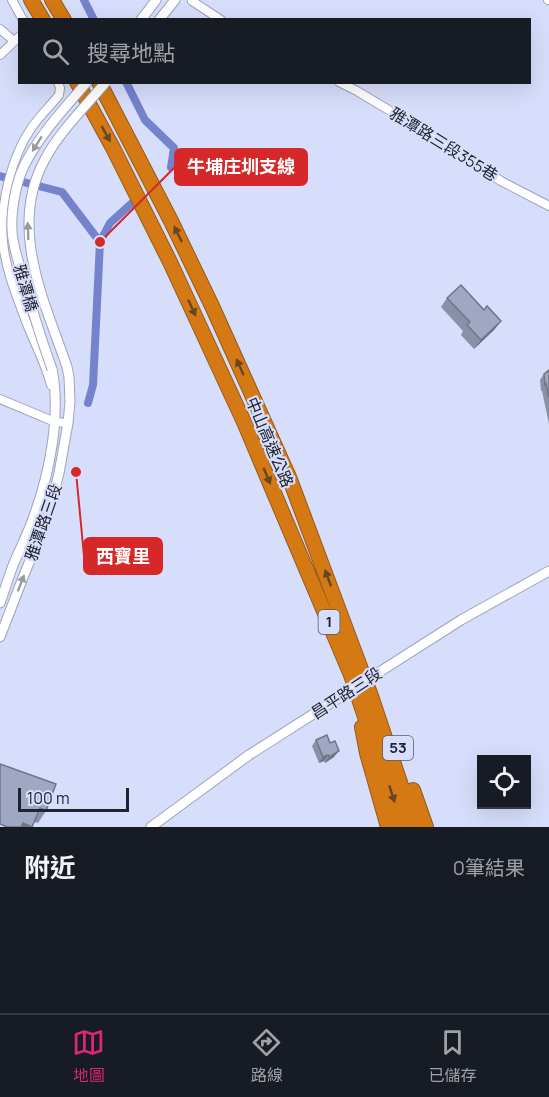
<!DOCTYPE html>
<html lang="zh-TW">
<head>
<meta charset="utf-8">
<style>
	body { margin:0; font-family:Manrope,"Noto Sans TC",sans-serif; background:#242831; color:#f1f3f6 }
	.controls { position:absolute; right:18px; bottom:18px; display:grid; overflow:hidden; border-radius:0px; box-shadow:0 6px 24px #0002 }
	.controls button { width:54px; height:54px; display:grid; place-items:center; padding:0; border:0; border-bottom:2px solid #363941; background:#171b24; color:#f1f3f6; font:30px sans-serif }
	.scale { position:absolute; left:18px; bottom:15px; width:111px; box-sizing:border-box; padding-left:6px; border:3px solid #20232d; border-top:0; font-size:16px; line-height:21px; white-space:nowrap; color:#20232d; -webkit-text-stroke:4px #d7defb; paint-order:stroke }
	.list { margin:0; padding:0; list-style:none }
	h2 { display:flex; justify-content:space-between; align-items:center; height:78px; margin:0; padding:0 24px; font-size:26px }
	h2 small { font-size:20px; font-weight:400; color:#9ea1a6 }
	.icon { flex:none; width:33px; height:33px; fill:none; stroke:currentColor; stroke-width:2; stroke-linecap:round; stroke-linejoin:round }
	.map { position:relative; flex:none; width:549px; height:827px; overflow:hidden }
	.search { position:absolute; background:#171b24; box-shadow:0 6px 24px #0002; left:18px; right:18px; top:18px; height:66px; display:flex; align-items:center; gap:15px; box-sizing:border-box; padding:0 21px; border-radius:0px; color:#9ea1a6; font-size:22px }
	.sheet { height:186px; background:#171b24 }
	nav { display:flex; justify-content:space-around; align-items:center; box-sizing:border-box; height:84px; border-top:2px solid #363941; background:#171b24; font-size:16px; color:#9ea1a6 }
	nav a { display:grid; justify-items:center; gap:3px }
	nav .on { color:#db2777 }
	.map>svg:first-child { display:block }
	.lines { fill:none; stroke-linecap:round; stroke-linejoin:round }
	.canal { stroke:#7582cc; stroke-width:8 }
	.minor-casing { stroke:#9ca3be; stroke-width:10 }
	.tertiary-casing { stroke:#9ca3be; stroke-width:11 }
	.motorway-casing { stroke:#955b1c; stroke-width:16 }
	.minor { stroke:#fff; stroke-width:8 }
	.tertiary { stroke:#fff; stroke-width:9 }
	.motorway { stroke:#d47913; stroke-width:14 }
	.tertiary-bridge-casing { stroke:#9ca3be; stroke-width:11; stroke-linecap:butt }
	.tertiary-bridge { stroke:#fff; stroke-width:9 }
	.wall { fill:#8a90a7 }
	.shaded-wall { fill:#707588 }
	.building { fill:#a0a7c2; stroke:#707588; stroke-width:1.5 }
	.oneway { fill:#684523 }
	.oneway2 { fill:#9b9ca0 }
	.labels { text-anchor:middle; stroke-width:4.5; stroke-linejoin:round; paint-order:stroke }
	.shield { fill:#d7defb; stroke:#575b6b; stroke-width:1.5 }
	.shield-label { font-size:15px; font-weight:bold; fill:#20232d }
	.street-label { font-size:16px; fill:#20232d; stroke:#d7defb }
	.leader { fill:none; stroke:#d62828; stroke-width:2 }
	.callout-dot { fill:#d62828; stroke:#d7defb; stroke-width:2 }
	.callout { fill:#d62828; stroke:#d62828; stroke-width:2 }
	.callout-label { font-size:18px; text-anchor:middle; font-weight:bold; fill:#fff }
</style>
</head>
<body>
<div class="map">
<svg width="549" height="827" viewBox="0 0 549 827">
	<rect width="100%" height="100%" fill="#d7defb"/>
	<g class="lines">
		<!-- canal -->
		<path class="canal" d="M 84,0 L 94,20
			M 126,82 L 145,120 L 174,148 L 171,167
			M 0,176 L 62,192 L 100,242 L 93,385 L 88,403
			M 100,242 L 110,223 L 131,204"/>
		<!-- minor casing -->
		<g class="minor-casing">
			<path id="minor" d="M 12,0 L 23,20
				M 548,0 L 549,0
				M 192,1 L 221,20
				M 0,29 L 14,41
				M 0,55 L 20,36
				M 339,82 L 357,91 L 402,118 L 423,132 L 501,181 L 549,206
				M 51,385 C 45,361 32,339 24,316 C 15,292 5,267 3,241 C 0,205 11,157 32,127 C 40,116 50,106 59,95 L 60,88 L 58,82
				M 0,399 L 55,422 L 68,423"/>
		</g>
		<!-- tertiary casing -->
		<g class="tertiary-casing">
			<path id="tertiary" d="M 141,20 L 156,0
				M 159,20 L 175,0
				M 0,603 C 4,591 8,580 12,568 C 19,550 29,532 35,513 C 50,471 61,414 52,369
				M 461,620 L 549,571
				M 0,637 L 24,575 L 48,516 L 59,473 L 68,423 L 70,402 L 69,377 L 67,367
				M 151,827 L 249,755"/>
		</g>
		<!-- motorway casing -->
		<g class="motorway-casing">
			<path id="motorway" d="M 31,0 L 43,20
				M 52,0 L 64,20
				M 77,82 L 113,148 L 170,262 L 244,422 L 351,675 L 402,827
				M 99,82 L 171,221 L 212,306 L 289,477 L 371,696 L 415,827
				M 362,727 L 367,753 L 388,827
				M 413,790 L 426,827"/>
		</g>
		<!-- minor -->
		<use href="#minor" class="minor"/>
		<!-- tertiary -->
		<use href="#tertiary" class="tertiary"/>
		<!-- motorway -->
		<use href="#motorway" class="motorway"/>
		<!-- tertiary-bridge casing -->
		<g class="tertiary-bridge-casing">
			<path id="tertiary-bridge" d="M 67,367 C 45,302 8,229 44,161 C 59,132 85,107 106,82
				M 52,369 C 41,339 32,309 23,278 C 19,262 12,245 12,229 C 11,211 16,182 24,166 C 40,134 64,109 87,82
				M 249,755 L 461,620"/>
		</g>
		<!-- tertiary-bridge -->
		<use href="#tertiary-bridge" class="tertiary-bridge"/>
	</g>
	<!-- wall -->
	<path class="wall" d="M 447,298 L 484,310 L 501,321 L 494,330 L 474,349 L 461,335 L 463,331 L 441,307 Z
		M 549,370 L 549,424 L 542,391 L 541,391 L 540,380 L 544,374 Z
		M 316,740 L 334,757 L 325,763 L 324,761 L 319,763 L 312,746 Z
		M 0,764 L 46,811 L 38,823 L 34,822 Z"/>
	<!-- shaded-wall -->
	<path class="shaded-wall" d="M 501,321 L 494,330 L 474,349 L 481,340 Z
		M 339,751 L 334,757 L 325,763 L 329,757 Z
		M 328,755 L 324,761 L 319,763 L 323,757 Z
		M 23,823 L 32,827 L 19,827 Z"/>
	<!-- building -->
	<path class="building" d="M 461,285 L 484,310 L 487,306 L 501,321 L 481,340 L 467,325 L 470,322 L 447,298 Z
		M 549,370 L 549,397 L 546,384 L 545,385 L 544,374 Z
		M 327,735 L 330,743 L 335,741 L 339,751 L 329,757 L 328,755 L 323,757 L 316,740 Z
		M 0,764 L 56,784 L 46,811 L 40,808 L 32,827 L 23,823 L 21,827 L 7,827 L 0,824 Z"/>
	<!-- one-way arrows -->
	<defs><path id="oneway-solid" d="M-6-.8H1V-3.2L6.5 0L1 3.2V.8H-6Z" transform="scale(1.5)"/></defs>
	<g class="oneway">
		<use href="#oneway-solid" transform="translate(106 134) rotate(61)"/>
		<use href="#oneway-solid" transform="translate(178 234) rotate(-116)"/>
		<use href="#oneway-solid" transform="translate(192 308) rotate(65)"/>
		<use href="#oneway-solid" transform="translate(240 367) rotate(-114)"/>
		<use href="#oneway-solid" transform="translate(267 476) rotate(67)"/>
		<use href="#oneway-solid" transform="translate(328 578) rotate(-110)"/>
		<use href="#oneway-solid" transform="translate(392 794) rotate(72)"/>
	</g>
	<g class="oneway2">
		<use href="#oneway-solid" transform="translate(37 144) rotate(122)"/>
		<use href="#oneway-solid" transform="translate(28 231) rotate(-92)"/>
		<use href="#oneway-solid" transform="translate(21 583) rotate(-69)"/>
	</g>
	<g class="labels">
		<!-- shield labels -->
		<g class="shield">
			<rect x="318.5" y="610" width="21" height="24" rx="4.5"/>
			<rect x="383" y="736" width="30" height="24" rx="4.5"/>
		</g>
		<g class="shield-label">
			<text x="329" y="627">1</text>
			<text x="398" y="753">53</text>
		</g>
		<!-- street labels -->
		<g class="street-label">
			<text transform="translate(444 144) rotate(32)" y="6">雅潭路三段355巷</text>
			<text transform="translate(26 288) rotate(74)" y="6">雅潭橋</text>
			<text transform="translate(270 442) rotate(67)" y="6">中山高速公路</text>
			<text transform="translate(43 522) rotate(-71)" y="6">雅潭路三段</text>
			<text transform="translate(346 693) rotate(-33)" y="6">昌平路三段</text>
		</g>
	</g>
	<!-- callouts -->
	<path class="leader" d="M100 242L175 167M76 472L84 556"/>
	<g class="callout-dot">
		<circle cx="100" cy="242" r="6"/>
		<circle cx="76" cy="472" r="6"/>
	</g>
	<g class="callout">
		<rect x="175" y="149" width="132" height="36" rx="6"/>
		<rect x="84" y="538" width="78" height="36" rx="6"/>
	</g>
	<g class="callout-label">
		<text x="241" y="173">牛埔庄圳支線</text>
		<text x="123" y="563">西寶里</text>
	</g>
</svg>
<div class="controls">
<button><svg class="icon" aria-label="locate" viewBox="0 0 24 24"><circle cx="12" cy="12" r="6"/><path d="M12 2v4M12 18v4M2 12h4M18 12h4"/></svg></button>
</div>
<div class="scale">100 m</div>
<div class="search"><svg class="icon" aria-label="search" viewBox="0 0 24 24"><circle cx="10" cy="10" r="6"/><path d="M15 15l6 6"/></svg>搜尋地點</div>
</div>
<section class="sheet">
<h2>附近<small>0筆結果</small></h2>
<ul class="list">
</ul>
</section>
<nav>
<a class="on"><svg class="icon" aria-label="map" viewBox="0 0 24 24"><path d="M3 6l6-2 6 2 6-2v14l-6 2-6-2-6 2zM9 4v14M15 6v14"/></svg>地圖</a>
<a><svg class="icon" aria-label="directions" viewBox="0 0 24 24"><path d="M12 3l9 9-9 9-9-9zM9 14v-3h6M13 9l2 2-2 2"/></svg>路線</a>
<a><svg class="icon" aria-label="saved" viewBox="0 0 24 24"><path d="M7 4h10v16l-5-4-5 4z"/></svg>已儲存</a>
</nav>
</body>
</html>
